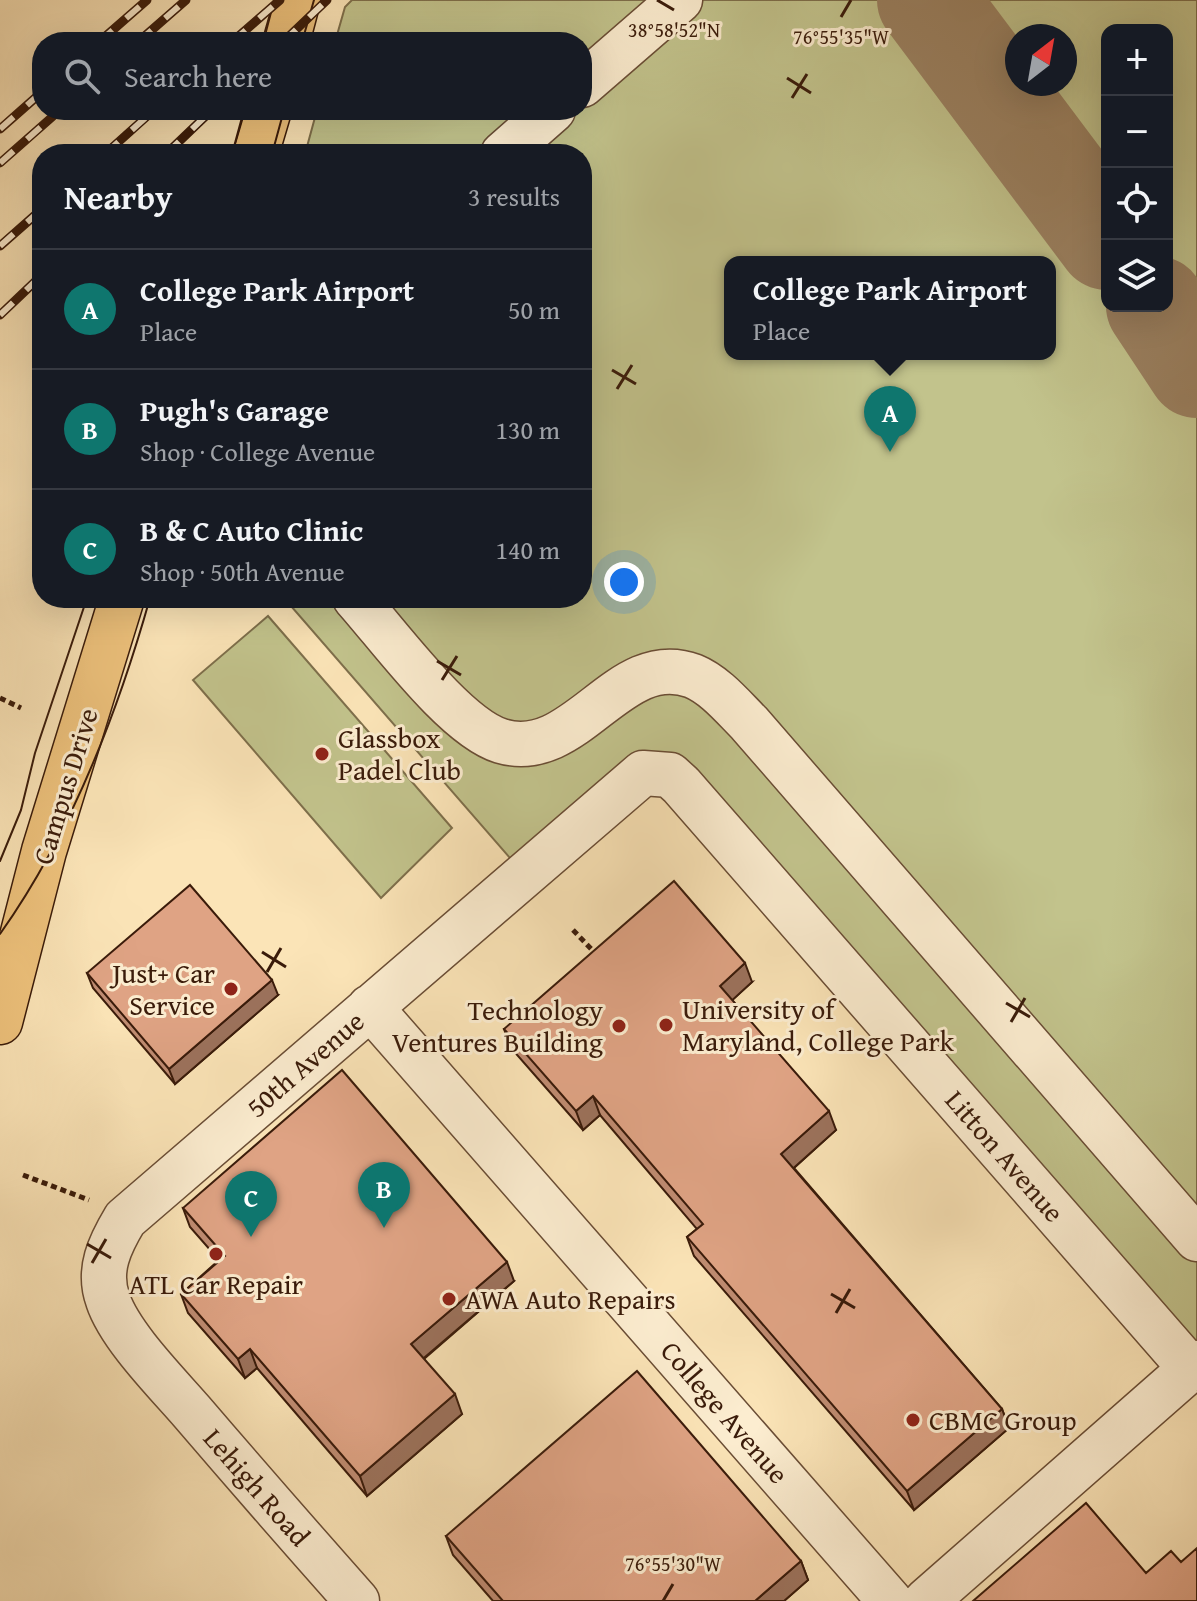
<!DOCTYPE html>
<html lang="en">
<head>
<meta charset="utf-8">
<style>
	body { margin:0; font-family:"Gentium Book Plus",serif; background:#242831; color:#f1f3f6 }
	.controls { position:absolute; right:24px; top:24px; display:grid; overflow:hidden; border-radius:16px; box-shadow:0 8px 32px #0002 }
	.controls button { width:72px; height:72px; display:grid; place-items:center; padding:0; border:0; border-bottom:2px solid #363941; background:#171b24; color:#f1f3f6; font:40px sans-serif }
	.compass { position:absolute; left:1005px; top:24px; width:72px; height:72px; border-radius:50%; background:#171b24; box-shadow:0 8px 32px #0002; rotate:31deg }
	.you { position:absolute; left:624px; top:582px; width:28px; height:28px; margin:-20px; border:6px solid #fff; border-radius:50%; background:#1a73e8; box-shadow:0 0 0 12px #1a73e833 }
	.badge { display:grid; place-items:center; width:52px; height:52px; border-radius:50%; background:#0f766e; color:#fff; font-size:26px; font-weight:700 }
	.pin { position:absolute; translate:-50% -66px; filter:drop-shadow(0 2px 4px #0008) }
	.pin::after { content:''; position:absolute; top:42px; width:28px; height:24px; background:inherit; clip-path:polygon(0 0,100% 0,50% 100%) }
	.popup { position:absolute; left:724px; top:256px; width:332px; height:104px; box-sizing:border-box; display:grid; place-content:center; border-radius:16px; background:#171b24; filter:drop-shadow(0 2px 6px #0005); font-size:26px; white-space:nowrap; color:#9ea1a6 }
	.popup b { font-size:30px; color:#f1f3f6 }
	.popup::after { content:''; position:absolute; left:50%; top:100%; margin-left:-16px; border:16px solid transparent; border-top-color:#171b24 }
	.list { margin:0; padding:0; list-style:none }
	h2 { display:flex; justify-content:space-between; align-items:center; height:104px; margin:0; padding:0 32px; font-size:34px }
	h2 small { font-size:26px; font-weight:400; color:#9ea1a6 }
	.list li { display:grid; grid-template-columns:52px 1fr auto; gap:24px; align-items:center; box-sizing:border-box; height:120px; padding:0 32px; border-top:2px solid #363941 }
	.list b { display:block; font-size:30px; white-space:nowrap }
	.list p { margin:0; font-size:26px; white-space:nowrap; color:#9ea1a6 }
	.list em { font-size:26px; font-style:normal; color:#9ea1a6 }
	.icon { flex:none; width:44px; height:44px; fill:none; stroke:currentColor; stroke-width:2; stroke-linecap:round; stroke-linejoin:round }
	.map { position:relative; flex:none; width:1197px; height:1601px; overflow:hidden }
	.search { position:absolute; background:#171b24; box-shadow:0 8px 32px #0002; left:32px; top:32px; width:560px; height:88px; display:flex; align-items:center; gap:20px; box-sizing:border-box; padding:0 28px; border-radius:32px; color:#9ea1a6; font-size:30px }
	.panel { position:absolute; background:#171b24; box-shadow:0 8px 32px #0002; left:32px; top:144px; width:560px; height:464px; border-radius:32px }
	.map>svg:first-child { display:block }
	.green { fill:#c2c38c; stroke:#7e6f4b; stroke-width:2; fill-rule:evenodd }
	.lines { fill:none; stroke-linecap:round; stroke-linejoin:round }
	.taxiway { stroke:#9a8060; stroke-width:100 }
	.minor-casing { stroke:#6a4d35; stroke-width:47 }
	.major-casing { stroke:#3a1b0a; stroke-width:47 }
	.path { stroke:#3a1b0a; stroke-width:5; stroke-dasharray:6 4; stroke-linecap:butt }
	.minor { stroke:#fcedd0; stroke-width:44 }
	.major { stroke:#eec27c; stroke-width:44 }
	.tram { stroke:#3a1b0a; stroke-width:2 }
	.rail-casing { stroke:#3a1b0a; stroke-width:9 }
	.rail { stroke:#fcedd0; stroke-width:6; stroke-dasharray:18; stroke-linecap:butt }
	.wall { fill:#c08c72; stroke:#3a1b0a; stroke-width:2 }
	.shaded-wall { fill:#9c725c; stroke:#3a1b0a; stroke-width:2 }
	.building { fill:#dfa384; stroke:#3a1b0a; stroke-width:2 }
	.ticks { fill:none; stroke:#3a1b0a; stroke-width:3 }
	.poi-dot { fill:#8f2418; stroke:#fcedd0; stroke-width:3 }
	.labels { text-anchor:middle; stroke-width:6; stroke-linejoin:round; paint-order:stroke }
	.poi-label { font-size:28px; fill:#3a1b0a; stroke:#fcedd0; text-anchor:start }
	.street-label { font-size:28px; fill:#3a1b0a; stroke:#fcedd0 }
	.ticks-label { font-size:20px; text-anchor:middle; fill:#3a1b0a; stroke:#fcedd0; stroke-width:6; stroke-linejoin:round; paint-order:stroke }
</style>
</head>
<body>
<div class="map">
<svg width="1197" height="1601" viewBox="0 0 1197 1601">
	<rect width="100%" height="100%" fill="#fbe4b7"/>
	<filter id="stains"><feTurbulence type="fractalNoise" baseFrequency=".0025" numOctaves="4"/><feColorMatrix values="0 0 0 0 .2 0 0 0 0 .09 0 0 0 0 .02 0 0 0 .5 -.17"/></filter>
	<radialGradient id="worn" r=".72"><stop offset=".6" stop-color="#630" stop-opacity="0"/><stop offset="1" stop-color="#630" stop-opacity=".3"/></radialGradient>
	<!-- green -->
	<path class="green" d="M 352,0 L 1197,0 L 1197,1376 L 663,775 L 536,888 L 284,598 L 582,598 L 582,154 L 305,154 L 317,110 L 582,110 L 582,42 L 335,42 L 345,7 ZM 1107,30 L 1167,30 L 1167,306 L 1107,306 ZM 1017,36 L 1065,36 L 1065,84 L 1017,84 ZM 730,262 L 1050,262 L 1050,354 L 730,354 Z
		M 268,616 L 452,828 L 381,898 L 193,680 Z"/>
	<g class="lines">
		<!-- taxiway -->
		<path class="taxiway" d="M 927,0 L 1107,240
			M 1156,306 L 1197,368"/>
		<!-- minor casing -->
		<g class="minor-casing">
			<path id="minor" d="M 582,85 L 680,0
				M 503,154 L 553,110
				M 355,598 C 389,636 455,727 501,741 C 577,764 618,648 693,676 C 715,685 733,707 749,723 L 1197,1239
				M 370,1007 L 890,1601
				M 357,1601 C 301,1538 246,1475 192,1412 C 166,1382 120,1336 108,1300 C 97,1270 110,1244 125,1219 L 643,773 L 670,775 L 681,785 L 1191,1369
				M 926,1601 L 1197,1363"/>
		</g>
		<!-- major casing -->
		<g class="major-casing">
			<path id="major" d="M 287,42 L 298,0
				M 256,154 L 269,110
				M 0,1022 L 44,851 L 122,598"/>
		</g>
		<!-- path -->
		<path class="path" d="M 0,698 L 21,708
			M 573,930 L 597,955
			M 23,1175 L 89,1200"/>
		<!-- minor -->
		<use href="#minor" class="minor"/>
		<!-- major -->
		<use href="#major" class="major"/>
		<!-- tram -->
		<path class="tram" d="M 262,42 L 274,0
			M 302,42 L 314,0
			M 232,154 L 244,110
			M 272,154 L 284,110
			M 0,861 L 21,810 L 35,753 L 87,598
			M 0,934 C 71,834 117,715 150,598"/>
		<!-- rail casing -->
		<g class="rail-casing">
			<path id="rail" d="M 99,42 L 147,0
				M 138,42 L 186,0
				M 232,42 L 280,0
				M 283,42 L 327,0
				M 0,129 L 42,92
				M 105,154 L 154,110
				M 166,154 L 212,110
				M 0,163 L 60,110
				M 0,246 L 42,209
				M 0,315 L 42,275"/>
		</g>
		<!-- rail -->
		<use href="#rail" class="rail"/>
	</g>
	<!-- wall -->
	<path class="wall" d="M 87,973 L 278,995 L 175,1084 L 93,988 Z
		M 752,982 L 732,1000 L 836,1130 L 794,1168 L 1002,1409 L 1009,1428 L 914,1510 L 694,1256 L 687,1237 L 697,1229 L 600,1115 L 583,1130 L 511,1048 L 504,1029 Z
		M 183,1208 L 514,1281 L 424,1359 L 462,1414 L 367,1496 L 257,1368 L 245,1378 L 188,1313 L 181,1294 L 219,1260 L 190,1227 Z
		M 446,1536 L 801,1561 L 808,1580 L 784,1601 L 493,1601 L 453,1555 Z"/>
	<!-- shaded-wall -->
	<path class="shaded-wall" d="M 745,963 L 752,982 L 727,1005 L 720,986 Z
		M 272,980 L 278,995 L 175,1084 L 169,1069 Z
		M 593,1096 L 600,1115 L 583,1130 L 576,1111 Z
		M 829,1111 L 836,1130 L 788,1173 L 781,1154 Z
		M 507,1262 L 514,1281 L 418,1363 L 411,1344 Z
		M 250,1349 L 257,1368 L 245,1378 L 238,1359 Z
		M 455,1394 L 462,1414 L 367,1496 L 360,1476 Z
		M 1002,1409 L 1009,1428 L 914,1510 L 907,1491 Z
		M 801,1561 L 808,1580 L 784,1601 L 755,1601 Z"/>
	<!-- building -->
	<path class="building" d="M 674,881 L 745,963 L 720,986 L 829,1111 L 781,1154 L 1002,1409 L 907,1491 L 687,1237 L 703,1224 L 593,1096 L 576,1111 L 504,1029 Z
		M 190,885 L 272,980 L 169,1069 L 87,973 Z
		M 342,1070 L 507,1262 L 411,1344 L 455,1394 L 360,1476 L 250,1349 L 238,1359 L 181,1294 L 225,1256 L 183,1208 Z
		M 637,1371 L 801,1561 L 755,1601 L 503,1601 L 446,1536 Z
		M 1086,1503 L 1146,1573 L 1171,1551 L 1181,1562 L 1197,1548 L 1197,1601 L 973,1601 Z"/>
	<!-- ticks -->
	<path class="ticks" d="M 657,0 L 674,10M 841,17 L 851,0M 787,78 L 811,93M 792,98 L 807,74M 612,370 L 636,384M 617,389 L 632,365M 437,661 L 461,675M 442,680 L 457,656M 262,952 L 286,967M 267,972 L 281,948M 1006,1003 L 1030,1017M 1011,1022 L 1025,998M 87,1244 L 111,1258M 92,1263 L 106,1239M 831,1294 L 855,1308M 836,1313 L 850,1289M 663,1601 L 673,1584"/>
	<!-- markers -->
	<g class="poi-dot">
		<circle cx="322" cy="754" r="8"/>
		<circle cx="231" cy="989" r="8"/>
		<circle cx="666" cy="1025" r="8"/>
		<circle cx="619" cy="1026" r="8"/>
		<circle cx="216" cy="1254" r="8"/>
		<circle cx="449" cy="1299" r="8"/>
		<circle cx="913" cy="1420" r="8"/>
	</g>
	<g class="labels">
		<!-- poi labels -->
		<g class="poi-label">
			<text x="338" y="748">Glassbox<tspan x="338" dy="32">Padel Club</tspan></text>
			<text x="215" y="983" text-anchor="end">Just+ Car<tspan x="215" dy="32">Service</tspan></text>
			<text x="682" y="1019">University of<tspan x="682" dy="32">Maryland, College Park</tspan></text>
			<text x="603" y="1020" text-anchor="end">Technology<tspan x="603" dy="32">Ventures Building</tspan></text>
			<text x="216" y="1294" text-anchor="middle">ATL Car Repair</text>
			<text x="465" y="1309">AWA Auto Repairs</text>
			<text x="929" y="1430">CBMC Group</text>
		</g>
		<!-- street labels -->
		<g class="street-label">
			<text transform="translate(65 786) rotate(-73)" y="10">Campus Drive</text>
			<text transform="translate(305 1064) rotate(-41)" y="10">50th Avenue</text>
			<text transform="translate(1005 1156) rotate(49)" y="10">Litton Avenue</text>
			<text transform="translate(725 1412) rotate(49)" y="10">College Avenue</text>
			<text transform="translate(257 1487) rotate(49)" y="10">Lehigh Road</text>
		</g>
	</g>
	<g class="ticks-label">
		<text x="674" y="37">38°58'52"N</text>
		<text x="841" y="44">76°55'35"W</text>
		<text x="673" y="1571">76°55'30"W</text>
	</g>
	<rect width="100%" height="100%" filter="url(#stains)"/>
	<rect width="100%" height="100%" fill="url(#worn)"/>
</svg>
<div class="controls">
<button>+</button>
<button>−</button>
<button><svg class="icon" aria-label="locate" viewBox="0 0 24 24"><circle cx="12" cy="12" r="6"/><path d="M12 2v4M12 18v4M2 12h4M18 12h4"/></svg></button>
<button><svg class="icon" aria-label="layers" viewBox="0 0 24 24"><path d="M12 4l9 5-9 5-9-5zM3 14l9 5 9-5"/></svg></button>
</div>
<svg class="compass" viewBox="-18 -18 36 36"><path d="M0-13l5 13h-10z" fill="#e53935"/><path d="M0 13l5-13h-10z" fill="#9ea1a6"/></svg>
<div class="you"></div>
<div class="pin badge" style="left:890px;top:452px">A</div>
<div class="popup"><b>College Park Airport</b>Place</div>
<div class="pin badge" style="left:384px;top:1228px">B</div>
<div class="pin badge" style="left:251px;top:1237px">C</div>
<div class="search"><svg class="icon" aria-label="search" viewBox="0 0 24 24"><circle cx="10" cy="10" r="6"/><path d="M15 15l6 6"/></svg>Search here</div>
<section class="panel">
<h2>Nearby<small>3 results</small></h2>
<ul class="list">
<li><span class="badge">A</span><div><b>College Park Airport</b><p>Place</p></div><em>50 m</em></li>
<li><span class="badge">B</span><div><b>Pugh's Garage</b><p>Shop · College Avenue</p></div><em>130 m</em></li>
<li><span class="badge">C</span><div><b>B &amp; C Auto Clinic</b><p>Shop · 50th Avenue</p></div><em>140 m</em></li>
</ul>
</section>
</div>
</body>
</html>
